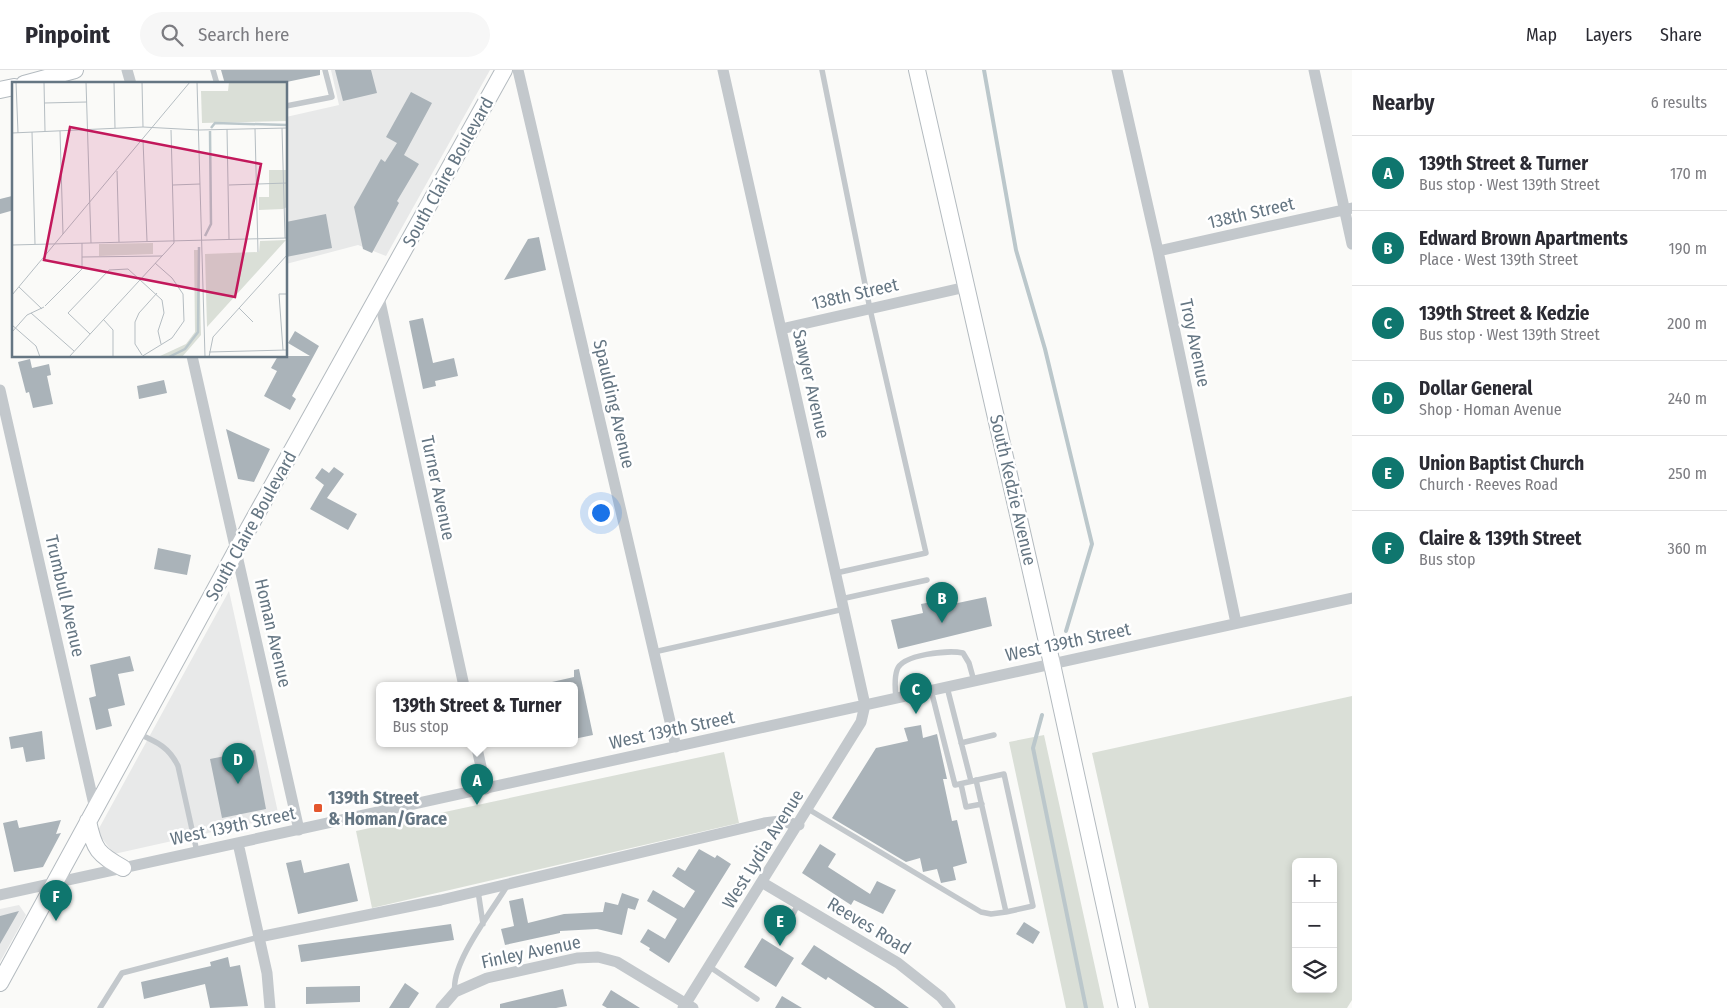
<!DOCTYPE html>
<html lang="en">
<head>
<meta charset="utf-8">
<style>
	body { margin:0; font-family:"Fira Sans Condensed",sans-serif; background:#f7f7f7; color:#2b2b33 }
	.controls { position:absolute; right:15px; bottom:15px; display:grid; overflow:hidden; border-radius:8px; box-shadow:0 2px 8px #0003 }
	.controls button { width:45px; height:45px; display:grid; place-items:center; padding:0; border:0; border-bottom:1px solid #e1e1e2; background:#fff; color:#2b2b33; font:25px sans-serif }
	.you { position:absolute; left:600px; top:442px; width:18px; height:18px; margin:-12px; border:4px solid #fff; border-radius:50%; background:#1a73e8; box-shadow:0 0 0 8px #1a73e833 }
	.badge { display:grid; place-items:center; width:32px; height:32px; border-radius:50%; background:#0f766e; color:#fff; font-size:16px; font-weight:700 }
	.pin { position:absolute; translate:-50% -41px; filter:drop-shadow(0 1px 2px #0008) }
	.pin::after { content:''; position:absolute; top:26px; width:18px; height:15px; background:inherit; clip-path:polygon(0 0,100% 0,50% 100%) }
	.popup { position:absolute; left:376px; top:612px; width:202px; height:65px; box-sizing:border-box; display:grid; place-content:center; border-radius:8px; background:#fff; filter:drop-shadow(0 1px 4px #0005); font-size:16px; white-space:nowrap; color:#7c7c81 }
	.popup b { font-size:19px; color:#2b2b33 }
	.popup::after { content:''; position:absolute; left:50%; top:100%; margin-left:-10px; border:10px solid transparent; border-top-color:#fff }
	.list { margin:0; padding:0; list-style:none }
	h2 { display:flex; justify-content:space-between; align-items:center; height:65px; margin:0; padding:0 20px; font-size:21px }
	h2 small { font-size:16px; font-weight:400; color:#7c7c81 }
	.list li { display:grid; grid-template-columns:32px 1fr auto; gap:15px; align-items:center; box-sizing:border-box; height:75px; padding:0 20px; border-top:1px solid #e1e1e2 }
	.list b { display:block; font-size:19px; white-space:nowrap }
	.list p { margin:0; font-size:16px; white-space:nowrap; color:#7c7c81 }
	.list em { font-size:16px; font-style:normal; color:#7c7c81 }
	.icon { flex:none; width:28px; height:28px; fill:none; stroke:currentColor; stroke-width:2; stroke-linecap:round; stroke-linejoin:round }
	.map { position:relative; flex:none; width:1352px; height:938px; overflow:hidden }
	header { display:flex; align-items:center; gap:30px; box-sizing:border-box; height:70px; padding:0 25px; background:#fff; border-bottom:1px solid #e1e1e2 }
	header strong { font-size:24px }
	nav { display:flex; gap:28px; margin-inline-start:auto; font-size:18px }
	.search { width:350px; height:45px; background:#f7f7f7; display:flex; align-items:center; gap:12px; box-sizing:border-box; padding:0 18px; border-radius:28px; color:#7c7c81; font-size:19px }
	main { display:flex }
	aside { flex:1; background:#fff }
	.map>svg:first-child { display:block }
	.built { fill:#e8e9e9 }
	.green { fill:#dadfd7; fill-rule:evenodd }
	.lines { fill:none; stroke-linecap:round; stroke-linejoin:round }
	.stream { stroke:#bbc7cb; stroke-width:4 }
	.building { fill:#aab3b9 }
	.secondary-casing { stroke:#b3babf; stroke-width:18 }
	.lane { stroke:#c3c8cc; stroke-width:5.5 }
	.street { stroke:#c3c8cc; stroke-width:11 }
	.secondary { stroke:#fff; stroke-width:16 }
	.poi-dot { fill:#e4572e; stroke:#fff; stroke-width:2 }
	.labels { text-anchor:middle; stroke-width:5; stroke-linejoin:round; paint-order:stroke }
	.street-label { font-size:18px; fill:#657683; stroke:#fff }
	.poi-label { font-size:18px; font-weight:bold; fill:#657683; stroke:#fff; text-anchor:start }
	.inset-river { fill:none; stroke:#bbc7cb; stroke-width:2.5 }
	.inset-road { fill:none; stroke:#b5bdc2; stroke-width:1 }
	.view { fill:#c2185b; fill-opacity:0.15; stroke:#c2185b; stroke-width:2.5 }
	.inset-edge { fill:none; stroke:#657683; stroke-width:2.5 }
</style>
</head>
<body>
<header>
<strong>Pinpoint</strong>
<div class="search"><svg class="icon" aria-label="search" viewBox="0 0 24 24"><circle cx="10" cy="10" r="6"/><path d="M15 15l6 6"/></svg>Search here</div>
<nav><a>Map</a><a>Layers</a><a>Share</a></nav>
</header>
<main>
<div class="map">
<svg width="1352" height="938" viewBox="0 0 1352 938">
	<rect width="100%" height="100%" fill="#fafaf8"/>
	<!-- built -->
	<path class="built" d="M 331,0 L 490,0 L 386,186 L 358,175 L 286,194 L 286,47 L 339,35 Z
		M 229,521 L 279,747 L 114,784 L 97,762 Z
		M 19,835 L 26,845 L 0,892 L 0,839 Z"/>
	<!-- green -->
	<path class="green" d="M 1352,626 L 1352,930 L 1347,938 L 1149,938 L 1092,683 ZM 1296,792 L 1333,792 L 1333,919 L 1296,919 Z
		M 1044,665 L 1104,938 L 1066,938 L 1009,672 Z
		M 724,682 L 739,753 L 372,838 L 356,761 Z"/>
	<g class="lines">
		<!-- stream -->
		<path class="stream" d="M 984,0 L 1016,180 L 1045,279 L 1092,474 L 1066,561
			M 1042,645 L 1033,678 L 1086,938"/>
	</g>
	<!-- building -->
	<path class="building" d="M 221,0 L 320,0 L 320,5 L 277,14 L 225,14 Z
		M 335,0 L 371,0 L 377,23 L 343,31 Z
		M 411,22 L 432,33 L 404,85 L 419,94 L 397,131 L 399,133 L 372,183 L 363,179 L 354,137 L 381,89 L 385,92 L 397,73 L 386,67 Z
		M 12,126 L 14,140 L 0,144 L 0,129 Z
		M 326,144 L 332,178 L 286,187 L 286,152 Z
		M 539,167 L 546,200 L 504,210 L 528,169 Z
		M 423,248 L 433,293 L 454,288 L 458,306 L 435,311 L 436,316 L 423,319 L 409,251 Z
		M 295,261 L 319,276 L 292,326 L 296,329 L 290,340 L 264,326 L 277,301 L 271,298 L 278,286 L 310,286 L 288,273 Z
		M 30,289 L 32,298 L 49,294 L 51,305 L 47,306 L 53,334 L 33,338 L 29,322 L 26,323 L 18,292 Z
		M 164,310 L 167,323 L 139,329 L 137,316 Z
		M 226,359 L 270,379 L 254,412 L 238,409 Z
		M 334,397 L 344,404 L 327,428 L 357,444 L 348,460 L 310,439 L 324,415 L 315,408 L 322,398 L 329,403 Z
		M 158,478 L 191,485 L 187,505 L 154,499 Z
		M 986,527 L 992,556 L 898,579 L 891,550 L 923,543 L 921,534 L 952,528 L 953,534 Z
		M 130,586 L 134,601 L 118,604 L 125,635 L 108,639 L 112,656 L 96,660 L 89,628 L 96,626 L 90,595 Z
		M 579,599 L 593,665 L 574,669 L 574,616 L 553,616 L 552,612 L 574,607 L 574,600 Z
		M 921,655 L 923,668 L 937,664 L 947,709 L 943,709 L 952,751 L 957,750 L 967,793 L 953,797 L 956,810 L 941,813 L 937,799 L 923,802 L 920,788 L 906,792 L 832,748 L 876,678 L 908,671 L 904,658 Z
		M 42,661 L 45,689 L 26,692 L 23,677 L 11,679 L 9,667 Z
		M 255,680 L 266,739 L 222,748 L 210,689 Z
		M 17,750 L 19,758 L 61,750 L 56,764 L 61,763 L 43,797 L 14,802 L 3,753 Z
		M 820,774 L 836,784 L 828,797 L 870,824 L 877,811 L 896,820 L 883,844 L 854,830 L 851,835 L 802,803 Z
		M 699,779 L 715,788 L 717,785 L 731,794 L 669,893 L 649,880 L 650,878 L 640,872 L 648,859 L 665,869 L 677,849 L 647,831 L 653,820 L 684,838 L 695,821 L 672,806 L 678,797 L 685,801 Z
		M 301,790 L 304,803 L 349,793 L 358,831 L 298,844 L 286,793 Z
		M 622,823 L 639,829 L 635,840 L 628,838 L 622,865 L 597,859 L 560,861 L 560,863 L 505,875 L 501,859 L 514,856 L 509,831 L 523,828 L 528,853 L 564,844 L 603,842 L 605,832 L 618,835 Z
		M 19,841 L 0,874 L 0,846 Z
		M 1024,852 L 1040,862 L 1033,874 L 1016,864 Z
		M 451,854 L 454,870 L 301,892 L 298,875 Z
		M 762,868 L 794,888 L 776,917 L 744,897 Z
		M 814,875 L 878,916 L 909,938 L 875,938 L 828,907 L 826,910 L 801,894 Z
		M 228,887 L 230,897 L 240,895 L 248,936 L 210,938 L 205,914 L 144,929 L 141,912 L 211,896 L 210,892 Z
		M 405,913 L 419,923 L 409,938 L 389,938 Z
		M 360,916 L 360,932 L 306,934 L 306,917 Z
		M 563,919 L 567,936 L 556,938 L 500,938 L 500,934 Z
		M 611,920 L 640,938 L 607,938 L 602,935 Z
		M 782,926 L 802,938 L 775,938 Z"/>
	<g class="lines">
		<!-- secondary casing -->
		<g class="secondary-casing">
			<path id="secondary" d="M 917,0 L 1052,594 L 1127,938
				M 24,14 L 75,0
				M 0,20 L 14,17
				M 88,751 C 94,780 98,784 123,798
				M 0,913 L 236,481 L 504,0"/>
		</g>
		<!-- lane -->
		<path class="lane" d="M 213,0 L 217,14
			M 822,0 L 870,239 L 926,483 L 836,503
			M 286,36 L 332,27 L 325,0
			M 841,529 L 927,510
			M 654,582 L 844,539
			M 947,617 L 971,711
			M 931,620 L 955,715 L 1004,704 L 1033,836 L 1006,842 L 976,710
			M 896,628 C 895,619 894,609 897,600 C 902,584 949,580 963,583 L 969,593 L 974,611
			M 139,664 C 157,672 169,677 178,696 L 197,782
			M 961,673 L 994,665
			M 961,714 L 966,737 L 982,734
			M 808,739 L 981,842 L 991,844 L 1006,842
			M 478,821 L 483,854
			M 785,860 L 798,834
			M 710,897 L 757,929
			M 455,922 C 450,894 492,841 507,816
			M 100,938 L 122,903 L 259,867"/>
		<!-- street -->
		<path class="street" d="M 127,0 L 131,14
			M 518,0 L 676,677
			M 1117,0 L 1158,181 L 1236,553
			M 1314,0 L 1352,174
			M 1158,181 L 1352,138
			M 379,227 L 464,616
			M 781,259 L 966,217
			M 192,286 L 299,760
			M 0,320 L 95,739
			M 476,674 L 486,719
			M 238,773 L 267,903 L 270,938
			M 763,813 L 898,893 L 941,927 L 950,938
			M 0,825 L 1352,528
			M 259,867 L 441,830 L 764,753 L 780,751 L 799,755
			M 441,938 L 455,922 L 487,908 L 577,888 L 598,887 L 617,892 L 693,938
			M 683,938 L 861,652 L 865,635 L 723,0"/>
		<!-- secondary -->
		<use href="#secondary" class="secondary"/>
	</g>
	<!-- markers -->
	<rect class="poi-dot" x="313" y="733" width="10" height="10" rx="2.5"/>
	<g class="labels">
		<!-- street labels -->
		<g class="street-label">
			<text transform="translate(448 102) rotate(-61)" y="6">South Claire Boulevard</text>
			<text transform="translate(1251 143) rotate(-13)" y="6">138th Street</text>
			<text transform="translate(855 224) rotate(-13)" y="6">138th Street</text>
			<text transform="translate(1195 273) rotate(78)" y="6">Troy Avenue</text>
			<text transform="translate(811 314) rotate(77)" y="6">Sawyer Avenue</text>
			<text transform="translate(614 334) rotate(77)" y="6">Spaulding Avenue</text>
			<text transform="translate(438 418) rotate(78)" y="6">Turner Avenue</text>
			<text transform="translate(1013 420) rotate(77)" y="6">South Kedzie Avenue</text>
			<text transform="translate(251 456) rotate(-61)" y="6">South Claire Boulevard</text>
			<text transform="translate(65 526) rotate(77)" y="6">Trumbull Avenue</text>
			<text transform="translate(273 563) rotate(77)" y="6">Homan Avenue</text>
			<text transform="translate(1068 572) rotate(-12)" y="6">West 139th Street</text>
			<text transform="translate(672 660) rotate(-12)" y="6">West 139th Street</text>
			<text transform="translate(233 756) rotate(-12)" y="6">West 139th Street</text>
			<text transform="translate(763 779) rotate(-58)" y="6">West Lydia Avenue</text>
			<text transform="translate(869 856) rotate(31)" y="6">Reeves Road</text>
			<text transform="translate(531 882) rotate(-12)" y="6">Finley Avenue</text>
		</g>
		<!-- poi labels -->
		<g class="poi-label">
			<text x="328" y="734">139th Street<tspan x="328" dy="21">&amp; Homan/Grace</tspan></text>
		</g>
	</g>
	<!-- overview -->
	<g transform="translate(12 12)">
		<rect width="275" height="275" fill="#fafaf8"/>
		<path d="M 217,0 L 275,0 L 275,39 L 190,41 L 189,9 L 216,9 ZM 257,88 L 275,88 L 275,125 L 271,127 L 247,128 L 247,115 L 257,115 ZM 274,158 L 195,245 L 193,172 L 247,170 L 248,159 ZM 141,161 L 141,172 L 87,174 L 87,162 ZM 182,168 L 187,168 L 189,253 L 170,275 L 146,275 L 174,262 L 183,250 Z" fill="#dadfd7"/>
		<path class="inset-river" d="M 199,46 L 203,41 L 275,43M 193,154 L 199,142 L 198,49M 157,275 L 173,267 L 186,250 L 187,165"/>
		<path class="inset-road" d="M 4,0 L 6,51M 32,0 L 33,49M 74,0 L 79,161M 102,0 L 103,46M 130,0 L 131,45M 185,0 L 193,275M 32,21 L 75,20M 270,46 L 273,156M 215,47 L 217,157M 243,47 L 246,170M 187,48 L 275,46M 48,49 L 51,152M 20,50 L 23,162M 0,51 L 131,45 L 187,48M 131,58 L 135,159M 105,89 L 107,160M 161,103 L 188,102M 217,103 L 275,101M 0,163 L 275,156M 70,175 L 150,174M 7,205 L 30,227M 0,213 L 178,0M 33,224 L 70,187 L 70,161M 227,226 L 241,240M 19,231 L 62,269M 91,237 L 101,248 L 101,275M 0,243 L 24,264 L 28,275M 0,250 L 15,233 L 32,225M 78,252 L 56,231 L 97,188 L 116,187 L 150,218 L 152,231 L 146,249 L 149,262M 271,268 L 267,212 L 275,212M 197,270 L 275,268M 130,273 L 123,262 L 123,240 L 127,231 L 145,211M 57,275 L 162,161 L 159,48M 129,275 L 160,256 L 172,239 L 171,212 L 160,196 L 143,181M 197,275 L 201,255 L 275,173"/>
		<path class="view" d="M 58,45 L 249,82 L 223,215 L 32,178 Z"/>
		<rect width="275" height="275" class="inset-edge"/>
	</g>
</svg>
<div class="controls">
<button>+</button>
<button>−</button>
<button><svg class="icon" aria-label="layers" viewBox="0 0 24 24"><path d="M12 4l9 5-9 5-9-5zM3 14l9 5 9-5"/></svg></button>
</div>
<div class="you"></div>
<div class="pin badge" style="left:477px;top:735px">A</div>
<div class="popup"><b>139th Street &amp; Turner</b>Bus stop</div>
<div class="pin badge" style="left:942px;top:553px">B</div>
<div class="pin badge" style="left:916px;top:644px">C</div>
<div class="pin badge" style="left:238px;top:714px">D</div>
<div class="pin badge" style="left:780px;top:876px">E</div>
<div class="pin badge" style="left:56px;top:851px">F</div>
</div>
<aside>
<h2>Nearby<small>6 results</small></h2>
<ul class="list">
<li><span class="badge">A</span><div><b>139th Street &amp; Turner</b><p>Bus stop · West 139th Street</p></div><em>170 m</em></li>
<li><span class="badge">B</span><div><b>Edward Brown Apartments</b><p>Place · West 139th Street</p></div><em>190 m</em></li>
<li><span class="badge">C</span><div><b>139th Street &amp; Kedzie</b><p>Bus stop · West 139th Street</p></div><em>200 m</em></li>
<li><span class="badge">D</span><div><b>Dollar General</b><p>Shop · Homan Avenue</p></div><em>240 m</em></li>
<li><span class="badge">E</span><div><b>Union Baptist Church</b><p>Church · Reeves Road</p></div><em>250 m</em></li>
<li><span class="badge">F</span><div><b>Claire &amp; 139th Street</b><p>Bus stop</p></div><em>360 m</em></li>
</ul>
</aside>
</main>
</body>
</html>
